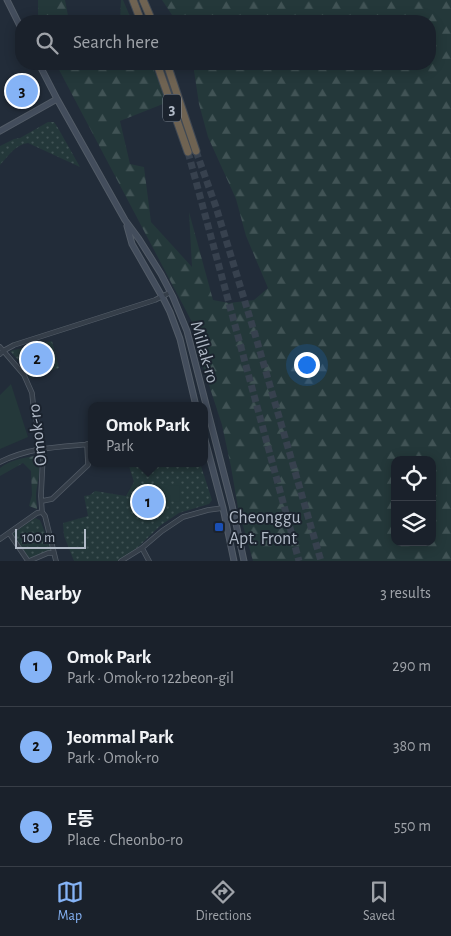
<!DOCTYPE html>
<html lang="en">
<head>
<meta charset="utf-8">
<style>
	body { margin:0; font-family:"Alegreya Sans","Noto Sans KR",sans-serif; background:#232933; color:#f1f3f6 }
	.controls { position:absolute; right:15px; bottom:15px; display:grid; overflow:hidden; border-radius:10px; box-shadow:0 2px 12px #0003 }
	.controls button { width:45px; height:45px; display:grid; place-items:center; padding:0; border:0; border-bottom:1px solid #383e47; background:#1a212b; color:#f1f3f6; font:25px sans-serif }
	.scale { position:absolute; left:15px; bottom:12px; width:71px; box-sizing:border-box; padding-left:5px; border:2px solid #b0b9c6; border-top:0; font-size:14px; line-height:18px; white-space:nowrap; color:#b0b9c6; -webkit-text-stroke:4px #1b232e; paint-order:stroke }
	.you { position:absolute; left:306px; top:364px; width:18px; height:18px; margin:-12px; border:4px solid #fff; border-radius:50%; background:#1a73e8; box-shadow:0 0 0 8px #1a73e833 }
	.badge { display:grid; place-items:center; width:32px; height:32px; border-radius:50%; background:#85b3f6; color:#111; font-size:16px; font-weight:700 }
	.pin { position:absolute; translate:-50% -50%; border:2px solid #fff; box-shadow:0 1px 5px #0006 }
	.popup { position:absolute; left:88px; top:402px; width:120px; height:65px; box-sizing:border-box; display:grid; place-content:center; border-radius:10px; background:#1a212b; filter:drop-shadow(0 1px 4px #0005); font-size:16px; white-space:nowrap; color:#9fa3a9 }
	.popup b { font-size:19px; color:#f1f3f6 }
	.popup::after { content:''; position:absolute; left:50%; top:100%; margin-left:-10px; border:10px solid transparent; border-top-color:#1a212b }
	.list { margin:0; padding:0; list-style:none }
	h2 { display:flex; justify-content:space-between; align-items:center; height:65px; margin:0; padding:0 20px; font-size:21px }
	h2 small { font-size:16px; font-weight:400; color:#9fa3a9 }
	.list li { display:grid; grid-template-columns:32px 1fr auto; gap:15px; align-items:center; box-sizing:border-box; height:80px; padding:0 20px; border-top:1px solid #383e47 }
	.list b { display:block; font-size:19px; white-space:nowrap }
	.list p { margin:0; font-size:16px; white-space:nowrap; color:#9fa3a9 }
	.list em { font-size:16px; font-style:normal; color:#9fa3a9 }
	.icon { flex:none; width:28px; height:28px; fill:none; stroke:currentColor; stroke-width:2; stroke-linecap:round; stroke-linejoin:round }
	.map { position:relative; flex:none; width:451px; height:561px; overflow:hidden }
	.search { position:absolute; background:#1a212b; box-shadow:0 2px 12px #0003; left:15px; right:15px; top:15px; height:55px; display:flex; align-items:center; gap:12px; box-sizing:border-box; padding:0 18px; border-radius:20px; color:#9fa3a9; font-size:19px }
	.sheet { height:305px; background:#1a212b }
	nav { display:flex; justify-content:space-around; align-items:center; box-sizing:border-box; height:70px; border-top:1px solid #383e47; background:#1a212b; font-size:14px; color:#9fa3a9 }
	nav a { display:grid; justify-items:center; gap:2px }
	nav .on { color:#85b3f6 }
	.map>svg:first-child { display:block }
	.forest { fill:url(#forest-firs); fill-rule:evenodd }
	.park { fill:url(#park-dots) }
	.garden { fill:#24383a }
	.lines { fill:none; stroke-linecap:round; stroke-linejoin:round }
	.highway-tunnel { stroke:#37414e; stroke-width:7; stroke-dasharray:7 3.5; stroke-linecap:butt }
	.street-casing { stroke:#535c67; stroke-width:5.5 }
	.secondary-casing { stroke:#535c67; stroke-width:7 }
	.highway-casing { stroke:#404954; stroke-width:9 }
	.street { stroke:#353e49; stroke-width:4 }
	.secondary { stroke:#434d5c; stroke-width:5 }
	.highway { stroke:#6f6352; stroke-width:7 }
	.transit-dot { fill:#1a4fb4; stroke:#1b232e; stroke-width:2 }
	.labels { text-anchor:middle; stroke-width:4; stroke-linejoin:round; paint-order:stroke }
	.shield { fill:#1b232e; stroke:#838c98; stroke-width:1 }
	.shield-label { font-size:16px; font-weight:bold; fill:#b0b9c6 }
	.street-label { font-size:18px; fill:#b0b9c6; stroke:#1b232e }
	.poi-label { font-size:18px; fill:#b0b9c6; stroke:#1b232e; text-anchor:start }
</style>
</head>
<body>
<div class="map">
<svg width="451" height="561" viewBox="0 0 451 561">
	<defs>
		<pattern id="forest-firs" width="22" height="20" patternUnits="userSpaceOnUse" patternTransform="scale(1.25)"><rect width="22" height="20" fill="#24383a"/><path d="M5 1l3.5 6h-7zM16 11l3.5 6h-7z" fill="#415355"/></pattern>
		<pattern id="park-dots" width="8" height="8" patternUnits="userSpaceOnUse" patternTransform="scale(1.25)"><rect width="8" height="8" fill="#24383a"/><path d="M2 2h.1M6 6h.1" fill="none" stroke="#415355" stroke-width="1.8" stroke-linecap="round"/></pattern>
	</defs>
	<rect width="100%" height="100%" fill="#222c39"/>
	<!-- forest -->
	<path class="forest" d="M 38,0 L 65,0 L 69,21 L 38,21 Z
		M 121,0 L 123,0 L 132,21 L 120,21 Z
		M 162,0 L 451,0 L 451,561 L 253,561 L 238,508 L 231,467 L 222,425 L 196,345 L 192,322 L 56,64 L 151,64 L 168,102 L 120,121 L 130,164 L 144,167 L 151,222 L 192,267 L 189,212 L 213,300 L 229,303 L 254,300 L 268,288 L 246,236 L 236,199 L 208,137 L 199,104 L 193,64 L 430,64 L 430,21 L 176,21 ZM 395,460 L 432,460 L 432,542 L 395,542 Z
		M 35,456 C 44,466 36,485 36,496 C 36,500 37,505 37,509 L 29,506 L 32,495 L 31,471 L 23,463 L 0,476 L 0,468 C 10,460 23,458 35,456 Z"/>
	<!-- park -->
	<path class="park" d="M 48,122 L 54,122 L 58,128 L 80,167 L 28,143 C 15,145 9,155 0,165 L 0,146 L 14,139 L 20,138 Z
		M 52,341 L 59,368 L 30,378 L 24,367 L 10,351 Z
		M 128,463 L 200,463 L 212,500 L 209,504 L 179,513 L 161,525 L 134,551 L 119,561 L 74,561 L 64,536 L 63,523 L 88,516 L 84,496 L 90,495 L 95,491 L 126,496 L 134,482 Z
		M 35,518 L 40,520 L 52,550 L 29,558 L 12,534 Z"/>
	<!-- garden -->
	<path class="garden" d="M 11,384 L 28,437 L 0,449 L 0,395 Z
		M 156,484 L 180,486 L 179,502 L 154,499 Z"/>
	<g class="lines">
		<!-- highway-tunnel -->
		<path class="highway-tunnel" d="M 196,151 L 216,207 L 257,341 L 321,561
			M 188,152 L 299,561"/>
		<!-- street casing -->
		<g class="street-casing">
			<path id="street" d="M 0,347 L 24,375 L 32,393 L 33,403 L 43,454 L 41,496 L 42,512 L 45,516 L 56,561
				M 0,354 L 3,351 L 14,345 L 155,300 L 167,294
				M 0,462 C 31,447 58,447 92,444
				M 42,501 L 52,499 L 88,465 L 87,444
				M 9,533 L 28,561
				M 0,539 L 37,513 L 42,512
				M 142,548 L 149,561
				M 29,561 L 48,553 L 54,553
				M 121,561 L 142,548 L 162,531 L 183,517 L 208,510 L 223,508"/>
		</g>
		<!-- secondary casing -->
		<g class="secondary-casing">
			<path id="secondary" d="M 7,0 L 21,28
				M 39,64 L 57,99 L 125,220 L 139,239 L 161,274 L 173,297 L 187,331 L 232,505 L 244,561
				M 0,131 L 57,99
				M 127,226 L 132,244 L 164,300 L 170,312 L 180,339 L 196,406
				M 204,436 L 223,508 L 234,561"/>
		</g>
		<!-- highway casing -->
		<g class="highway-casing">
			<path id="highway" d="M 133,0 L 141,21
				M 143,0 L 152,21
				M 157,64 L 188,152
				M 167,64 L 196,151"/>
		</g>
		<!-- street -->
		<use href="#street" class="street"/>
		<!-- secondary -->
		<use href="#secondary" class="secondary"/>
		<!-- highway -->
		<use href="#highway" class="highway"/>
	</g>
	<!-- markers -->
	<rect class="transit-dot" x="214" y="522" width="10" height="10" rx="2.5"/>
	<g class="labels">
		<!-- shield labels -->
		<rect class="shield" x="163" y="94.5" width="18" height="27" rx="4"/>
		<g class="shield-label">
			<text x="172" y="114">3</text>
		</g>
		<!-- street labels -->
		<g class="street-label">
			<text transform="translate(205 352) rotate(74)" y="6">Millak-ro</text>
			<text transform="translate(37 435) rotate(-97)" y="6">Omok-ro</text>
		</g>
		<!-- poi labels -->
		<g class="poi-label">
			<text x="229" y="523">Cheonggu<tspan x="229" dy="21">Apt. Front</tspan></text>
		</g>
	</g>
</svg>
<div class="controls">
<button><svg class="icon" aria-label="locate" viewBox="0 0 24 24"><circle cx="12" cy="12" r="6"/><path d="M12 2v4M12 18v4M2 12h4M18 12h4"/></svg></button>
<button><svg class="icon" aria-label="layers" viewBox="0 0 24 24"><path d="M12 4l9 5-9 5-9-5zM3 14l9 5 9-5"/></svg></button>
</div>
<div class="scale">100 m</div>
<div class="you"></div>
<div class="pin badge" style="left:148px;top:502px">1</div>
<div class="popup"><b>Omok Park</b>Park</div>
<div class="pin badge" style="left:37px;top:359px">2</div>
<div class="pin badge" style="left:22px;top:91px">3</div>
<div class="search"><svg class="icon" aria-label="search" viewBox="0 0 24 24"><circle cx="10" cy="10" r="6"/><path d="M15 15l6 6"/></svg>Search here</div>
</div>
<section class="sheet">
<h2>Nearby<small>3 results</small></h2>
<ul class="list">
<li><span class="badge">1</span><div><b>Omok Park</b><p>Park · Omok-ro 122beon-gil</p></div><em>290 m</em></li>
<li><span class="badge">2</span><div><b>Jeommal Park</b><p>Park · Omok-ro</p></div><em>380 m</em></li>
<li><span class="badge">3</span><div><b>E동</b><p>Place · Cheonbo-ro</p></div><em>550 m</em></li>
</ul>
</section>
<nav>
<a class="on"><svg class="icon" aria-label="map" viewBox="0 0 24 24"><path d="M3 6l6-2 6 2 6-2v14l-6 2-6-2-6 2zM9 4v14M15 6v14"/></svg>Map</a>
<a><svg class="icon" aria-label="directions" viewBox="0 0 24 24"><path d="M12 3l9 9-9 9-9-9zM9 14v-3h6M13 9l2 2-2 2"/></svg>Directions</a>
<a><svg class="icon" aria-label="saved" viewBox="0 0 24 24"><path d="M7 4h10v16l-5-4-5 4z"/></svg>Saved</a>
</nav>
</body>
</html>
